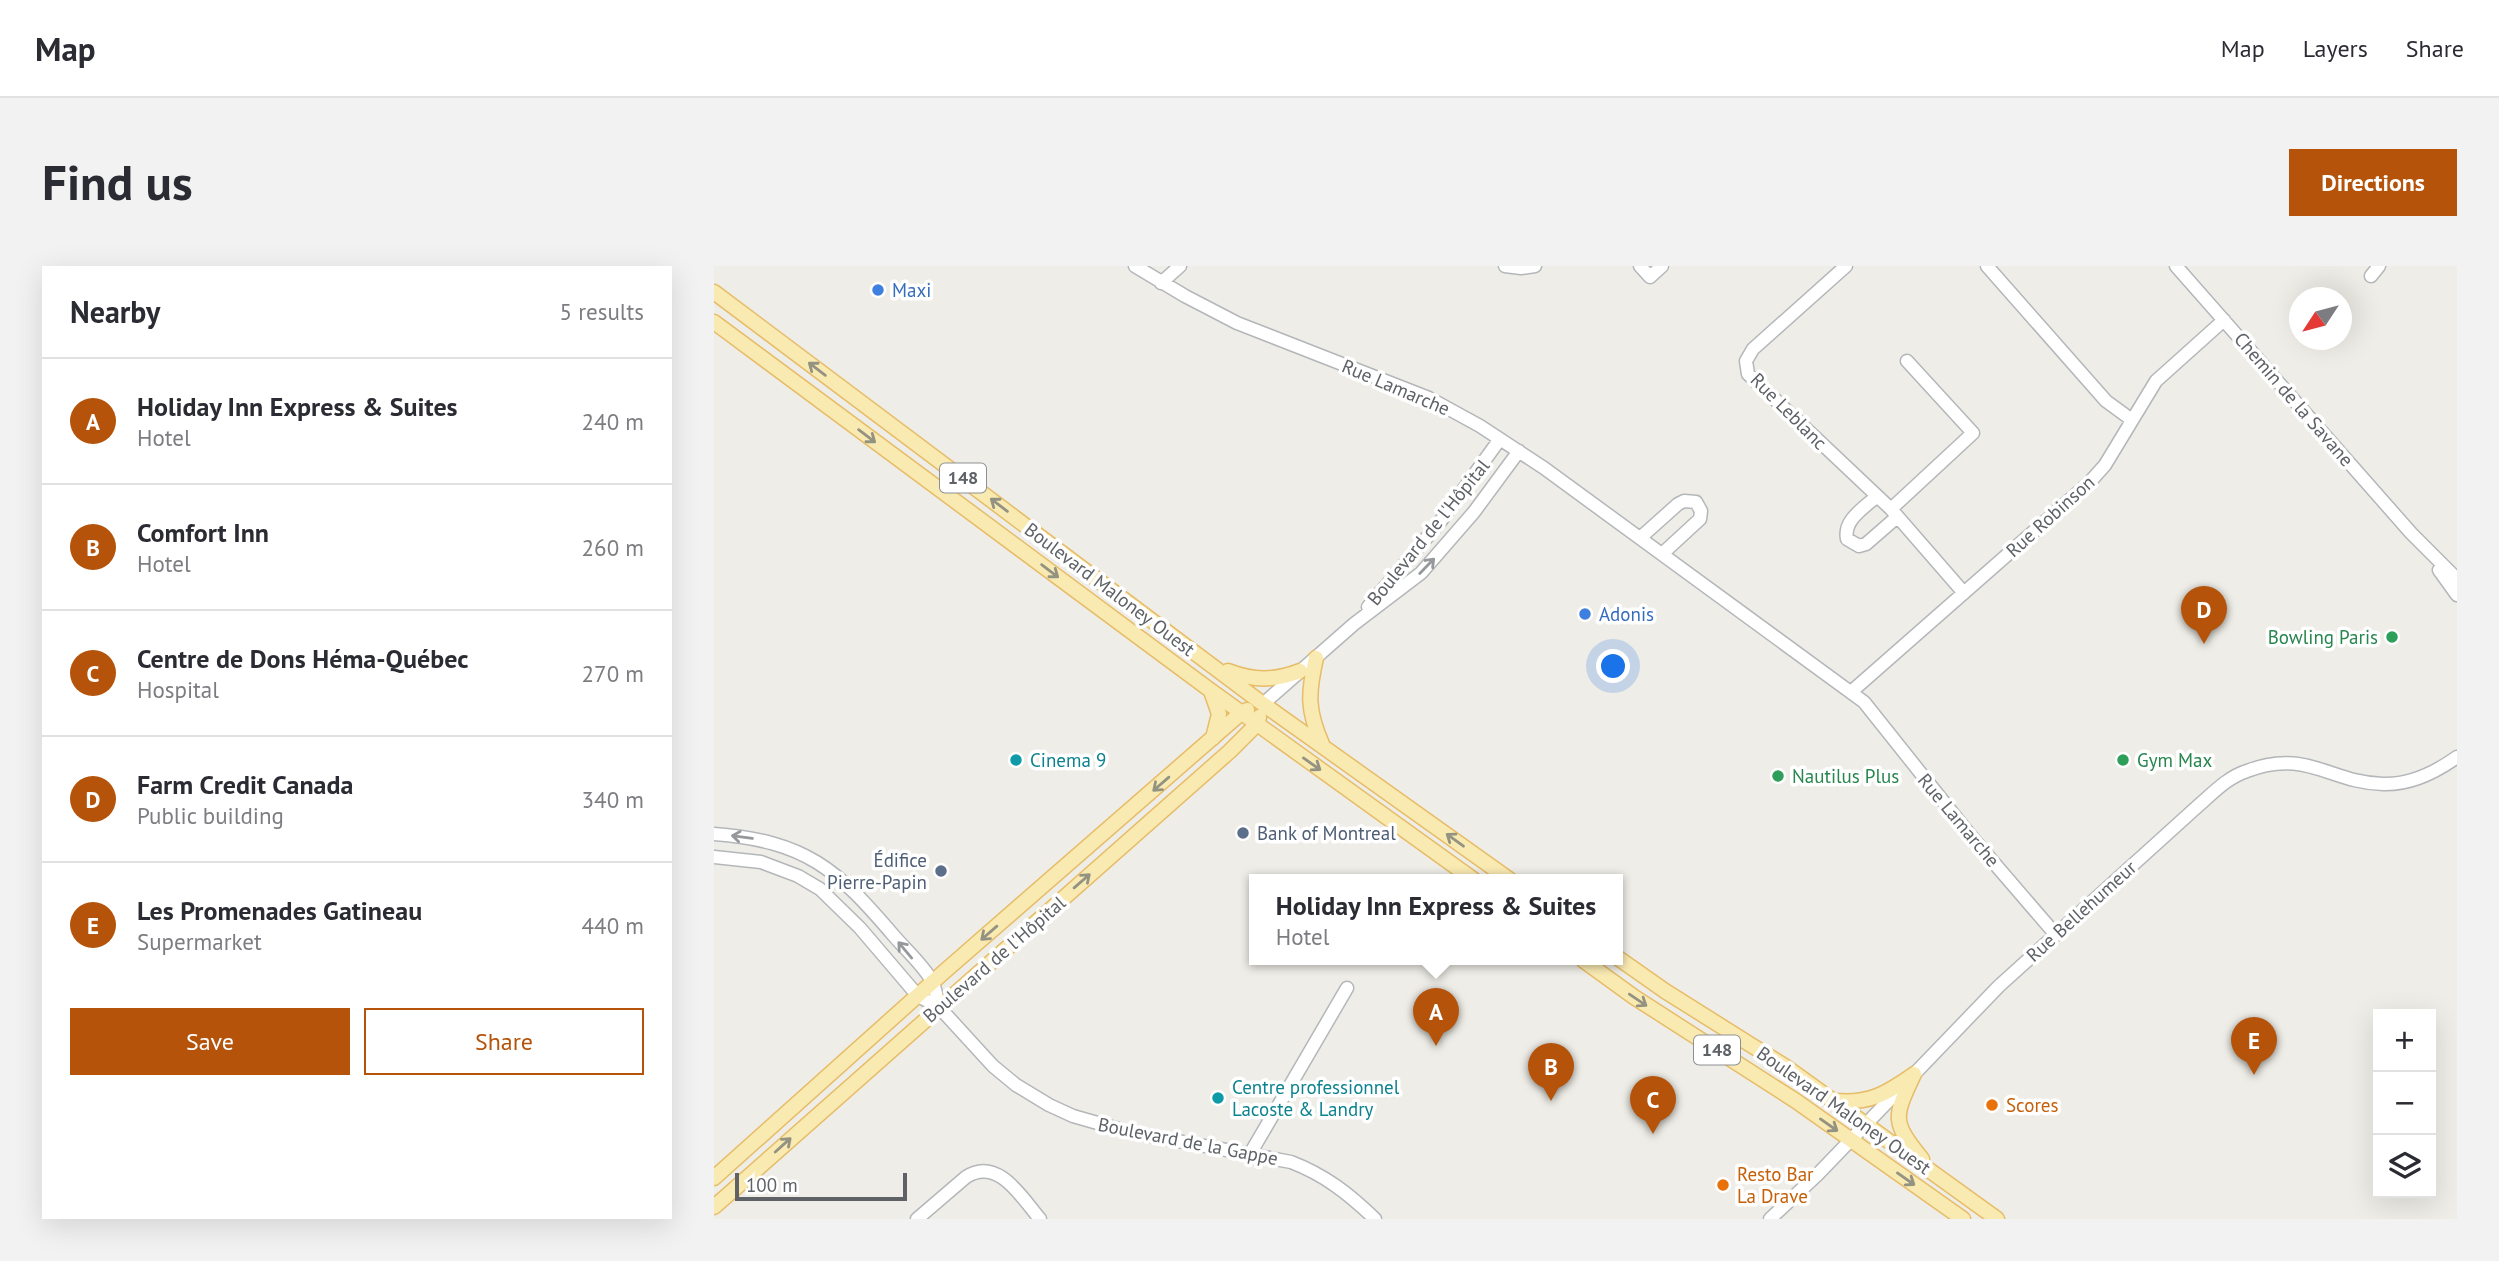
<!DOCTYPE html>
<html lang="en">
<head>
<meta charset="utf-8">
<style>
	body { margin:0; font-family:"PT Sans",sans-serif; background:#f2f2f3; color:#2b2b33 }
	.controls { position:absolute; right:21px; bottom:21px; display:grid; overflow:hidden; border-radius:0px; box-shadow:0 7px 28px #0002 }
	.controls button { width:63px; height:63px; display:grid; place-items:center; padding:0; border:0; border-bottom:2px solid #e1e1e2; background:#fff; color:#2b2b33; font:35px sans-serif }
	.compass { position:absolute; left:1575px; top:21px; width:63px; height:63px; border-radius:50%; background:#fff; box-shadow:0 7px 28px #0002; rotate:234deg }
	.scale { position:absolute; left:21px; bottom:18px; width:172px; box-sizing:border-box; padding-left:7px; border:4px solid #5e6266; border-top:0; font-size:19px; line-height:24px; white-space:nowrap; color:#5e6266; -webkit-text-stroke:5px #fff; paint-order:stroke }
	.you { position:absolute; left:900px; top:401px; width:24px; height:24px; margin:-18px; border:5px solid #fff; border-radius:50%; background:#1a73e8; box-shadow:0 0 0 10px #1a73e833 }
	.badge { display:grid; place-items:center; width:46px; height:46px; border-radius:50%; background:#b45309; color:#fff; font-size:23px; font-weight:700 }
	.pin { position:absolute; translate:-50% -58px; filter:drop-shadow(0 2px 4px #0008) }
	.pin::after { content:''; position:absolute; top:37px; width:24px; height:21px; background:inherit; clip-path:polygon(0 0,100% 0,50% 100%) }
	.popup { position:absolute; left:535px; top:608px; width:374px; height:91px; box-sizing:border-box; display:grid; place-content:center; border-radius:0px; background:#fff; filter:drop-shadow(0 2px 5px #0005); font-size:23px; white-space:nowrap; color:#7c7c81 }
	.popup b { font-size:26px; color:#2b2b33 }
	.popup::after { content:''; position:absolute; left:50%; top:100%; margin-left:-14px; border:14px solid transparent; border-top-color:#fff }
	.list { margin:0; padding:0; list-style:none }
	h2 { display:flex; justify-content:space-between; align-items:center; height:91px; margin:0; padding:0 28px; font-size:30px }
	h2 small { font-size:23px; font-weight:400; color:#7c7c81 }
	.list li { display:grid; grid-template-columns:46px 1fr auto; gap:21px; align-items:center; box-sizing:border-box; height:126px; padding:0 28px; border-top:2px solid #e1e1e2 }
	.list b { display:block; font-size:26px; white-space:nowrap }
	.list p { margin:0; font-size:23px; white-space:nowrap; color:#7c7c81 }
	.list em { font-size:23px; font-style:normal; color:#7c7c81 }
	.actions { display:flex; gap:14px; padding:21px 28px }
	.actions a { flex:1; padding:16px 0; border:2px solid #b45309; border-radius:0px; text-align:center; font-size:24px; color:#b45309 }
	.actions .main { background:#b45309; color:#fff }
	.icon { flex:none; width:38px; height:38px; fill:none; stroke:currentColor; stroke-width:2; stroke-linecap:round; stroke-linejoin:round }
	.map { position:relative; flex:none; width:1743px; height:953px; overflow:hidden; border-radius:0px }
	header { display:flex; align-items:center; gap:42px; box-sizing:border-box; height:98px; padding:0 35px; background:#fff; border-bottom:2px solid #e1e1e2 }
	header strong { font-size:33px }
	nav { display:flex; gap:38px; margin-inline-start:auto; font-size:24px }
	.intro { display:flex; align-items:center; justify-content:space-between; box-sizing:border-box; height:168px; padding:0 42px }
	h1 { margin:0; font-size:49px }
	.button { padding:18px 32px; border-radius:0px; background:#b45309; color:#fff; font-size:24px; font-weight:700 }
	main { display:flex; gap:42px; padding:0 42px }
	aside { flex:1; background:#fff; border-radius:0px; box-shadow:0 7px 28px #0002 }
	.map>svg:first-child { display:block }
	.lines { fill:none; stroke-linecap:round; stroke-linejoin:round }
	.minor-casing { stroke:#b4b7ba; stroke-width:15 }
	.major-casing { stroke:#e7bc67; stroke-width:17 }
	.minor { stroke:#fff; stroke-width:12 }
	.major { stroke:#f9eab2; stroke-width:14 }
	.oneway { stroke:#949281 }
	.oneway2 { stroke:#96999c }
	.shop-dot { fill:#3f7fe0; stroke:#fff; stroke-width:2.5 }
	.leisure-dot { fill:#2e9e5b; stroke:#fff; stroke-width:2.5 }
	.culture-dot { fill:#0f9aa8; stroke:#fff; stroke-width:2.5 }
	.service-dot { fill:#5c6f8a; stroke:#fff; stroke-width:2.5 }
	.food-dot { fill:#e8710a; stroke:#fff; stroke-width:2.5 }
	.labels { text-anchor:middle; stroke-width:7; stroke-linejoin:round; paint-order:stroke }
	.shield { fill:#fff; stroke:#8e9194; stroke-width:2 }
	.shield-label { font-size:18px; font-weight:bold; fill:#5e6266 }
	.shop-label { font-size:19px; fill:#366cbe; stroke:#fff; text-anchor:start }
	.street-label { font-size:19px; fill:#5e6266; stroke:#fff }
	.leisure-label { font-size:19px; fill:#27864d; stroke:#fff; text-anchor:start }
	.culture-label { font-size:19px; fill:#0d838f; stroke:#fff; text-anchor:start }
	.service-label { font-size:19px; fill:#4e5e75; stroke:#fff; text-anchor:start }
	.food-label { font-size:19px; fill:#c56008; stroke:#fff; text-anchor:start }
</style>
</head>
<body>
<header>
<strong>Map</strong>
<nav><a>Map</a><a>Layers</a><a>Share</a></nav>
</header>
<div class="intro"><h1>Find us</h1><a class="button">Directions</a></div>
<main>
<aside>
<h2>Nearby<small>5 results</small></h2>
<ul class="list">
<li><span class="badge">A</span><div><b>Holiday Inn Express &amp; Suites</b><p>Hotel</p></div><em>240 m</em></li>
<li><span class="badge">B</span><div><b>Comfort Inn</b><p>Hotel</p></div><em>260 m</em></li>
<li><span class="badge">C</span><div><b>Centre de Dons Héma-Québec</b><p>Hospital</p></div><em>270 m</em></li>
<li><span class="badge">D</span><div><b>Farm Credit Canada</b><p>Public building</p></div><em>340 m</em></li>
<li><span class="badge">E</span><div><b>Les Promenades Gatineau</b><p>Supermarket</p></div><em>440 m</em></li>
</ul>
<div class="actions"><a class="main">Save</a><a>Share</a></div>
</aside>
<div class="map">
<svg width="1743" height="953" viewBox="0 0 1743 953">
	<rect width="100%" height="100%" fill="#efede7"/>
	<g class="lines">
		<!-- minor casing -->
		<g class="minor-casing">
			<path id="minor" d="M 421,0 L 471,30 L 523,57 L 715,132 L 766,160 L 830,202 L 1150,436 L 1256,569 L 1342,669
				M 791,0 L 807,2 L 821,0
				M 926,0 L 936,11 L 948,0
				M 1132,0 L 1039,83 L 1032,95 L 1034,108 L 1177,243 L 1250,327
				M 1273,0 L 1392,135 L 1418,154
				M 1462,0 L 1697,267 L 1743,313
				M 1657,10 L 1665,0
				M 447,17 L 466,0
				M 1163,230 C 1150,242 1129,254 1133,273 L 1145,280 L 1152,278 L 1183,251
				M 1177,243 L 1259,167 L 1193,95
				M 926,272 L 964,238 L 970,235 L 982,236 L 987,245 L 986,253 L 948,288
				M 1725,304 L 1743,329
				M 654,341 L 726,256 L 786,173
				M 1137,426 L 1375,217 L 1391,199 L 1442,115 L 1510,54
				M 549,438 L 640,358 L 707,307 L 760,246 L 805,185
				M 0,568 C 92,575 123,603 180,670 C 192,684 209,699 218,715 C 222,723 223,733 225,741
				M 0,591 L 47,596 L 84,610 L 106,623 L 146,662 L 204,730 L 225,741 L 279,800 L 302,819 L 335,839 L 359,850 L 415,866 L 577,896 C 611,909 635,928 661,953
				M 536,888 L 633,722
				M 203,953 L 252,911 C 284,890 308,932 326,953
				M 1056,953 L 1104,908 L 1285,720 L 1485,539 C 1500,526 1514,511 1533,505 C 1592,482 1617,517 1669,518 C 1696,519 1722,506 1743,491"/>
		</g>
		<!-- major casing -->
		<g class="major-casing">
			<path id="major" d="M 0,26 L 549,438 L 796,614
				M 0,56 L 496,424 L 760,614
				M 602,392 C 594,427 593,444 608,478
				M 514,405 C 540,415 560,415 586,405
				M 498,428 L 505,448 L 499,472
				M 904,692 L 951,725 L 1072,801 L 1283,953
				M 869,694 L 920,731 L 1082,835 L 1249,953
				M 1200,808 C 1180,851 1177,855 1208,893
				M 1121,835 C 1155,838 1172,828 1199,809
				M 0,912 L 231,705 L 527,447 L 533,444
				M 0,941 L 516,485 L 543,458 L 545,451"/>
		</g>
		<!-- minor -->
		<use href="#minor" class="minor"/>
		<!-- major -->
		<use href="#major" class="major"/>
	</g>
	<!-- one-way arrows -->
	<defs><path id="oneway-shaft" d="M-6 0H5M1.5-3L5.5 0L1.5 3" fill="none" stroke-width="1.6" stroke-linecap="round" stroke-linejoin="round" transform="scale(1.75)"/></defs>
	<g class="oneway">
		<use href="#oneway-shaft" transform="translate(103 103) rotate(-143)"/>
		<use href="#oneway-shaft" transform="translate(153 170) rotate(37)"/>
		<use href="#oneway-shaft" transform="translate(285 239) rotate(-143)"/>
		<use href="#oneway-shaft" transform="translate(336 305) rotate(37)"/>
		<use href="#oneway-shaft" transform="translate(598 498) rotate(35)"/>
		<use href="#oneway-shaft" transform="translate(447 518) rotate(139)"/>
		<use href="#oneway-shaft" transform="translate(741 574) rotate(-144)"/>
		<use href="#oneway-shaft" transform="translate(368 615) rotate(-41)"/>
		<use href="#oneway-shaft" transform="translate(275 667) rotate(139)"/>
		<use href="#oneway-shaft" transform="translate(924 734) rotate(34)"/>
		<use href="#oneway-shaft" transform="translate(1115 859) rotate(35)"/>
		<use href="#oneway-shaft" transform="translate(69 879) rotate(-42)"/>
		<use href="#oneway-shaft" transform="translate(1192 913) rotate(35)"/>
	</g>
	<g class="oneway2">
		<use href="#oneway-shaft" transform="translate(713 300) rotate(-46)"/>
		<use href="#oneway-shaft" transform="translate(28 571) rotate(-172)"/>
		<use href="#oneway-shaft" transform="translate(191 684) rotate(-130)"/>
	</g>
	<!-- markers -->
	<g class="shop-dot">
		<circle cx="164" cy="24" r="7"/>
		<circle cx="871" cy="348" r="7"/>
	</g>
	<g class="leisure-dot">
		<circle cx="1678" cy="371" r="7"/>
		<circle cx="1409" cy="494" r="7"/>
		<circle cx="1064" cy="510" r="7"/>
	</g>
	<g class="culture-dot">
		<circle cx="302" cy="494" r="7"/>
		<circle cx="504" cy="832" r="7"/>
	</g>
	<g class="service-dot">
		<circle cx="529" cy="567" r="7"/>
		<circle cx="227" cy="605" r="7"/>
	</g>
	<g class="food-dot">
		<circle cx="1278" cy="839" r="7"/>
		<circle cx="1009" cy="919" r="7"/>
	</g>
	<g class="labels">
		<!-- shield labels -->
		<g class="shield">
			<rect x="226" y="197.5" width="46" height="29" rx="5"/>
			<rect x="980" y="769.5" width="46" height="29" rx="5"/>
		</g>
		<g class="shield-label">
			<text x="249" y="218">148</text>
			<text x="1003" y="790">148</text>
		</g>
		<!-- shop labels -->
		<g class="shop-label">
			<text x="178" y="31">Maxi</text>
			<text x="885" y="355">Adonis</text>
		</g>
		<!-- street labels -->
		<g class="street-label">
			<text transform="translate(682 121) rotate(23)" y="7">Rue Lamarche</text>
			<text transform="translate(1580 133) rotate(49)" y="7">Chemin de la Savane</text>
			<text transform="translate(1075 145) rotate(45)" y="7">Rue Leblanc</text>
			<text transform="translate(1336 250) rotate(-42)" y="7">Rue Robinson</text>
			<text transform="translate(714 266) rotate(-51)" y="7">Boulevard de l'Hôpital</text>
			<text transform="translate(396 323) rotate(37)" y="7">Boulevard Maloney Ouest</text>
			<text transform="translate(1245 554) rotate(50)" y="7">Rue Lamarche</text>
			<text transform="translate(1367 645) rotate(-42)" y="7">Rue Bellehumeur</text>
			<text transform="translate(280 693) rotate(-41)" y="7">Boulevard de l'Hôpital</text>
			<text transform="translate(1130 844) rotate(35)" y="7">Boulevard Maloney Ouest</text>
			<text transform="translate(474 875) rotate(11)" y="7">Boulevard de la Gappe</text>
		</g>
		<!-- leisure labels -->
		<g class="leisure-label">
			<text x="1664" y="378" text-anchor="end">Bowling Paris</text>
			<text x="1423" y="501">Gym Max</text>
			<text x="1078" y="517">Nautilus Plus</text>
		</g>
		<!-- culture labels -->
		<g class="culture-label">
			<text x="316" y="501">Cinema 9</text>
			<text x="518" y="828">Centre professionnel<tspan x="518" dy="22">Lacoste &amp; Landry</tspan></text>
		</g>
		<!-- service labels -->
		<g class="service-label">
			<text x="543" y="574">Bank of Montreal</text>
			<text x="213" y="601" text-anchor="end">Édifice<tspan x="213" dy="22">Pierre-Papin</tspan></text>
		</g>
		<!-- food labels -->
		<g class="food-label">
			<text x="1292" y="846">Scores</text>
			<text x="1023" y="915">Resto Bar<tspan x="1023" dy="22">La Drave</tspan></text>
		</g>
	</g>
</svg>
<div class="controls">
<button>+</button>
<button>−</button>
<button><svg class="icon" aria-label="layers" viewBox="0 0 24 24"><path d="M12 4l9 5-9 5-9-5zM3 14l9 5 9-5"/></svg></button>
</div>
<svg class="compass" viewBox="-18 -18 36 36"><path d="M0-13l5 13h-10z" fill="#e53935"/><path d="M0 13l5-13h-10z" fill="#7c7c81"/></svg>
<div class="scale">100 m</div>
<div class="you"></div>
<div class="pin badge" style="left:722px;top:780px">A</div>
<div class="popup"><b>Holiday Inn Express &amp; Suites</b>Hotel</div>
<div class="pin badge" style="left:837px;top:835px">B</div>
<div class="pin badge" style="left:939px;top:868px">C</div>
<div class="pin badge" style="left:1490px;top:378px">D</div>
<div class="pin badge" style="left:1540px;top:809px">E</div>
</div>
</main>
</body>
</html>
